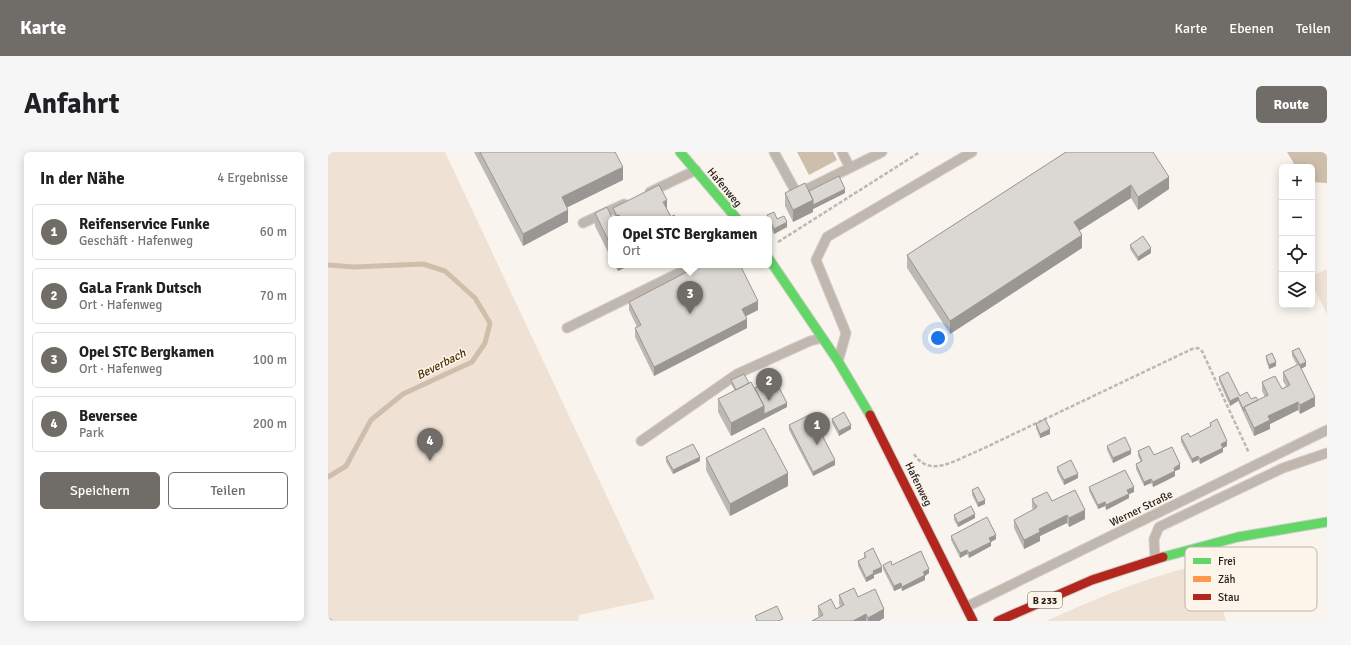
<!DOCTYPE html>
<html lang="de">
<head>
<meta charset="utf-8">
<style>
	body { margin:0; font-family:Signika,sans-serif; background:#f6f6f6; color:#202124 }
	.controls { position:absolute; right:12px; top:12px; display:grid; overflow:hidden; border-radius:6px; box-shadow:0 2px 10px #0003 }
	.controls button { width:36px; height:36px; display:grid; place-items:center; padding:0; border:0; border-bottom:1px solid #e0e0e0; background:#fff; color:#202124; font:20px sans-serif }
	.you { position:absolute; left:610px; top:186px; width:14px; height:14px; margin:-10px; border:3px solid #fff; border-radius:50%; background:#1a73e8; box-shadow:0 0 0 6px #1a73e833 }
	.badge { display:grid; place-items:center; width:26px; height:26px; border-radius:50%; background:#706c67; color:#fff; font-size:13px; font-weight:700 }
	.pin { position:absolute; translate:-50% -33px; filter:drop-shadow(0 1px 2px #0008) }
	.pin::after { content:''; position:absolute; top:21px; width:14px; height:12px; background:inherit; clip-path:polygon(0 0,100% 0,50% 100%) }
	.popup { position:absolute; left:280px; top:64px; width:164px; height:52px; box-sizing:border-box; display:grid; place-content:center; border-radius:6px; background:#fff; filter:drop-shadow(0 1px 3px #0005); font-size:13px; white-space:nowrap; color:#757577 }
	.popup b { font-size:15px; color:#202124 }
	.popup::after { content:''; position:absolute; left:50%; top:100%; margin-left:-8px; border:8px solid transparent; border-top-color:#fff }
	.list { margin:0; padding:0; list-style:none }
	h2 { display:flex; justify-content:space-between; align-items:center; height:52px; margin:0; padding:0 16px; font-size:17px }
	h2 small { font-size:13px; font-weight:400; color:#757577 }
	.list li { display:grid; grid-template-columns:26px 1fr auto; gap:12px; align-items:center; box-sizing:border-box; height:56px; margin:0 8px 8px; padding:0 8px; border:1px solid #e0e0e0; border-radius:6px }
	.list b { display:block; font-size:15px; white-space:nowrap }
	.list p { margin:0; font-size:13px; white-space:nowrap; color:#757577 }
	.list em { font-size:13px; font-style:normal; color:#757577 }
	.actions { display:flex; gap:8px; padding:12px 16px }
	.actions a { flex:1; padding:9px 0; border:1px solid #706c67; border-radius:6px; text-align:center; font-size:14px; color:#706c67 }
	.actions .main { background:#706c67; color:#fff }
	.icon { flex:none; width:22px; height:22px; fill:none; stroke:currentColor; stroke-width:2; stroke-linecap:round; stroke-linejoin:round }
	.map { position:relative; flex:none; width:999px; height:469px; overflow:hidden; border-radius:6px }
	header { display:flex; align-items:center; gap:24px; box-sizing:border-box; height:56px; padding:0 20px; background:#706c67; color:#fff }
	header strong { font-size:19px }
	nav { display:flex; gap:22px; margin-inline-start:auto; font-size:14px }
	.intro { display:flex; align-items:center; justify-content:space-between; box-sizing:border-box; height:96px; padding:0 24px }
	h1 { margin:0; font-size:28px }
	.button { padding:10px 18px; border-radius:6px; background:#706c67; color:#fff; font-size:14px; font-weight:700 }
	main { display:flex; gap:24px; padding:0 24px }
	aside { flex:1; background:#fff; border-radius:6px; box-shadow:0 2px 10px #0003 }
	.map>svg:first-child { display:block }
	.green { fill:#efe2d4 }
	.water { fill:#cebfac }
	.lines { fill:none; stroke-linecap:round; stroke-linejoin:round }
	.stream { stroke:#cebfac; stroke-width:5 }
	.lane-casing { stroke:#d2ceca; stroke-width:11 }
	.fast-casing { stroke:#d2ceca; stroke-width:11 }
	.jam-casing { stroke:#d2ceca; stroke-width:11 }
	.path { stroke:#beb8b2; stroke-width:2.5; stroke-dasharray:4 2; stroke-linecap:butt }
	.lane { stroke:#c0b8af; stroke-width:9 }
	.fast { stroke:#63d668; stroke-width:9 }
	.jam { stroke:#b3261e; stroke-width:9 }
	.wall { fill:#bcb9b5 }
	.shaded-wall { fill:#999693 }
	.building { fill:#dbd7d2; stroke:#999693 }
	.labels { text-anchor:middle; stroke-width:3; stroke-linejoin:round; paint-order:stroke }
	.shield { fill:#fdf4ea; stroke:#66625c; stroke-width:1 }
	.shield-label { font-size:10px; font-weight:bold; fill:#26231f }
	.street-label { font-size:11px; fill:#26231f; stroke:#fdf4ea }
	.water-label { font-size:12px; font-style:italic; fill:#4e3102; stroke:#fdf4ea }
	.key { fill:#fdf4ea; stroke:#bcb5ad; stroke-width:1 }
	.key-label { font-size:11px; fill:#26231f }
</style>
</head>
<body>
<header>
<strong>Karte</strong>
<nav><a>Karte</a><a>Ebenen</a><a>Teilen</a></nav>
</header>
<div class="intro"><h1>Anfahrt</h1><a class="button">Route</a></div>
<main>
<aside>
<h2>In der Nähe<small>4 Ergebnisse</small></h2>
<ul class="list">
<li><span class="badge">1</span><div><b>Reifenservice Funke</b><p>Geschäft · Hafenweg</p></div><em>60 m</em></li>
<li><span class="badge">2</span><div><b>GaLa Frank Dutsch</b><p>Ort · Hafenweg</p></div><em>70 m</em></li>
<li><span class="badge">3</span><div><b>Opel STC Bergkamen</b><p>Ort · Hafenweg</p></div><em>100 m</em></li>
<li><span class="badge">4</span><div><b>Beversee</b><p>Park</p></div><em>200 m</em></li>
</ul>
<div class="actions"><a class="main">Speichern</a><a>Teilen</a></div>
</aside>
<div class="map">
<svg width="999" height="469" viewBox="0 0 999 469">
	<rect width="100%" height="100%" fill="#f9f4ee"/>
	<!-- green -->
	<path class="green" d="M 0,0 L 117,0 L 327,447 L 251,463 L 250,469 L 0,469 Z
		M 999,117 L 999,163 L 984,131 L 984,124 Z
		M 899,408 L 911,429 L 889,437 L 898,469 L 718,469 C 777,443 835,417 899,408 Z"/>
	<!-- water -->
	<path class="water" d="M 469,0 L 505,0 L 509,8 L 481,23 Z
		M 959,0 L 999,0 L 999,31 L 984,30 L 984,15 L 968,15 Z"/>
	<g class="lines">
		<!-- stream -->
		<path class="stream" d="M 0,113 L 26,115 L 95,112 L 117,119 L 147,146 L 162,171 L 157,191 L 144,210 L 75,242 L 43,268 L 18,314 L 0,325
			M 0,468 L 2,469"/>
		<!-- lane casing -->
		<g class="lane-casing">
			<path id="lane" d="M 446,0 L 469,42 L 554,0
				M 514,0 L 522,16
				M 322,40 L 368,18
				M 255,71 L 296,52
				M 239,176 L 367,113
				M 511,206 L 518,181 L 488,108 L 499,85 L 644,0
				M 313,289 L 409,222 L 482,189 L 494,186
				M 827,407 L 826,387 L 831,375 L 955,316 L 999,301
				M 638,455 L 999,278"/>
		</g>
		<!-- fast casing -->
		<g class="fast-casing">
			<path id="fast" d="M 352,0 L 409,67
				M 441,107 L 510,209 L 542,263
				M 835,405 L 910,385 L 999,370"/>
		</g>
		<!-- jam casing -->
		<g class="jam-casing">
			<path id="jam" d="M 542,263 L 645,469
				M 670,469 L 764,428 L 835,405"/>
		</g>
		<!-- path -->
		<path class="path" d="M 450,90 L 592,0
			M 586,302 C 602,327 629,307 650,299 L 864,197 L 870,196 L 874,199 L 921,301"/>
		<!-- lane -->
		<use href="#lane" class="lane"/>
		<!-- fast -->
		<use href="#fast" class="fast"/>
		<!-- jam -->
		<use href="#jam" class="jam"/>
	</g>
	<!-- wall -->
	<path class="wall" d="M 146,0 L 287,0 L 295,28 L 239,55 L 240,70 L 195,94 Z
		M 738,0 L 841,37 L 810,58 L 803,46 L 751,79 L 754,96 L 622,182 L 579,116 L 579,103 Z
		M 481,39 L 517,41 L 485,57 L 485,60 L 465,70 L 457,54 L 457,41 Z
		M 285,56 L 339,57 L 343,65 L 348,67 L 283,67 L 283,106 L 267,74 L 267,61 L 284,66 L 286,65 Z
		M 439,63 L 449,67 L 459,75 L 446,82 L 441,72 L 441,67 L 439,67 Z
		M 802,93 L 823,101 L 810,109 L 802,97 Z
		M 286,113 L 302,113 L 290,119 Z
		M 301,150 L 430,158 L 418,164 L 419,176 L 326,224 L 307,185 L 307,176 L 309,175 L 301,158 Z
		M 964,199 L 978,214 L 973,217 L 987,254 L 972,262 L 970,258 L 942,272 L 942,277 L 926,284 L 910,249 L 902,254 L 891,229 L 891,225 L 912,244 L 923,247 L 930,248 L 937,245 L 934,239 L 934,230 L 954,237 L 958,234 L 955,229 L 955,220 L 969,213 L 964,204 Z
		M 938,204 L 948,214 L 941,217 L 938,208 Z
		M 403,228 L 421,231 L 427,236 L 459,255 L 403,284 L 390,260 L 390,247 L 407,239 L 403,232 Z
		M 504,267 L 523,277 L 511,284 L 504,271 Z
		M 882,271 L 899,294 L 895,296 L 895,300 L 872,312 L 870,308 L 864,311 L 853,290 L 853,285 L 862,285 L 882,275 Z
		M 708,272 L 722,282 L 712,286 L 708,276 Z
		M 461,273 L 507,313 L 485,324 L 461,278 Z
		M 779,294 L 803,302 L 785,311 L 779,298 Z
		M 810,299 L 826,303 L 852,317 L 847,319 L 847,324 L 836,330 L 825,335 L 823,331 L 816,334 L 808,317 L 808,312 L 813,310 L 810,304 Z
		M 338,305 L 372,309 L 345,322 L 338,310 Z
		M 378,306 L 460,334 L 402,364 L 378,318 Z
		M 729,315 L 750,326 L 736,333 L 729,319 Z
		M 761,335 L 806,340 L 801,342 L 801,346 L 790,352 L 778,358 L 777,354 L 770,357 L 761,339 Z
		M 644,338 L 657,352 L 650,355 L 644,343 Z
		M 704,347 L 724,349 L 757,367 L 741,375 L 739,371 L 712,384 L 712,389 L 696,397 L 686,376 L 686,368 L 705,358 L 704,355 Z
		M 626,363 L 647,366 L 630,375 L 626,368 Z
		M 623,384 L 668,387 L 663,390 L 663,394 L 641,406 L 639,402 L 632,406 L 623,388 Z
		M 536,401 L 554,420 L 546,423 L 546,426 L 538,430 L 530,414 L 530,409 L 536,406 Z
		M 555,413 L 564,413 L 601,421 L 597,424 L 597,428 L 574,439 L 573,436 L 566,439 L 555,417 Z
		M 511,443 L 530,445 L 556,466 L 551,469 L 484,469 L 491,465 L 490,463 L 490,454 L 508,457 L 512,454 L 511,452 Z"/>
	<!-- shaded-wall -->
	<path class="shaded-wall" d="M 295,15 L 295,28 L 234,58 L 234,45 Z
		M 841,25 L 841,37 L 810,58 L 810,45 Z
		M 803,33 L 803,46 L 746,82 L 746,70 Z
		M 517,37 L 517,41 L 485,57 L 485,60 L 465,70 L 465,58 L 485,48 Z
		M 339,48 L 339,57 L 335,50 Z
		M 240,58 L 240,70 L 195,94 L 195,82 Z
		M 459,70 L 459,75 L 446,82 L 446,77 Z
		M 754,83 L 754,96 L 622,182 L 622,169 Z
		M 823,96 L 823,101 L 810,109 L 810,105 Z
		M 290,113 L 302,113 L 290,119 Z
		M 430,149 L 430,158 L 414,166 L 414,157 Z
		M 419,167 L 419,176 L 326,224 L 326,215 Z
		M 948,210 L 948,214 L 941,217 L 941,213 Z
		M 978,210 L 978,214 L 971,218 L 971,213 Z
		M 910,245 L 910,249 L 902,254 L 902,249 Z
		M 987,245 L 987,254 L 972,262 L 972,253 Z
		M 970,250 L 970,258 L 942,272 L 942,277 L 926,284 L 926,276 L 940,264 Z
		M 459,251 L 459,255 L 403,284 L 403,271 L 436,254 Z
		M 523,273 L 523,277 L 511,284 L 511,279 Z
		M 722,277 L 722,282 L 712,286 L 712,282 Z
		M 899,289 L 899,294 L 895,296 L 895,300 L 872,312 L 872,307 L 893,292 Z
		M 803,298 L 803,302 L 785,311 L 785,306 Z
		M 870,304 L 870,308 L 864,311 L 864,307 Z
		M 372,305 L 372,309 L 345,322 L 345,318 Z
		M 507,308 L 507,313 L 485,324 L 485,320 Z
		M 852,312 L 852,317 L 847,319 L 847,324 L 825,335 L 825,330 Z
		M 460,321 L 460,334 L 402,364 L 402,352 Z
		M 750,322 L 750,326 L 736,333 L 736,328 Z
		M 823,327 L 823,331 L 816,334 L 816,330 Z
		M 806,335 L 806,340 L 801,342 L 801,346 L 778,358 L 778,353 L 799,338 Z
		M 657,348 L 657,352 L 650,355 L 650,351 Z
		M 777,350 L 777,354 L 770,357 L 770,353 Z
		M 757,358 L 757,367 L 741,375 L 741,366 Z
		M 647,362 L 647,366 L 630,375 L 630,371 Z
		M 739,363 L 739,371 L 712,384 L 712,389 L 696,397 L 696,388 L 711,377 Z
		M 668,383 L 668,387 L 661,391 L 661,386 Z
		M 663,390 L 663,394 L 641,406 L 641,401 Z
		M 639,398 L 639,402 L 632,406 L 632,401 Z
		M 554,415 L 554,420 L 546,423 L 546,426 L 538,430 L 538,426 L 545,419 Z
		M 601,417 L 601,421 L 597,424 L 597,428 L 574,439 L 574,435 L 595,420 Z
		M 573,431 L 573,436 L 566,439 L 566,434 Z
		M 556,457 L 556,466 L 551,469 L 540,469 L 540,466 Z
		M 538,462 L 538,469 L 525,469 Z"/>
	<!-- building -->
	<path class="building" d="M 152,0 L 287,0 L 295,15 L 234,45 L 240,58 L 195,82 Z
		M 738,0 L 825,0 L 841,25 L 810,45 L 803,33 L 746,70 L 754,83 L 622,169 L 579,103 Z
		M 511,24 L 517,37 L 485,53 L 485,48 L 481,39 Z
		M 477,31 L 485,48 L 465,58 L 457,41 Z
		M 331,33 L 339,48 L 335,50 L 343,65 L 346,63 L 348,67 L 293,67 L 291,63 L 289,64 L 285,56 Z
		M 279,55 L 284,66 L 291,63 L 293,67 L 283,67 L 283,94 L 267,61 Z
		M 446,60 L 449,67 L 456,64 L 459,70 L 446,77 L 439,63 Z
		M 815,84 L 823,96 L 810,105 L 802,93 Z
		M 372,113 L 412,113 L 430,149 L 414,157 L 419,167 L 326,215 L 307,176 L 313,173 L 301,150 Z
		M 971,196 L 978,210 L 972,213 L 964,199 Z
		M 944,201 L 948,210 L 941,213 L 938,204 Z
		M 971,212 L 987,245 L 972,253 L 970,250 L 940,264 L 942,268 L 926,276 L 916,255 L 940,243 L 934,230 L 947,224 L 954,237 L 962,233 L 955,220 Z
		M 900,220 L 912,244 L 919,240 L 923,247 L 928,245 L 930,248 L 916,255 L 916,259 L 910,245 L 902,249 L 891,225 Z
		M 416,222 L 421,231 L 408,238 L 403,228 Z
		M 446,226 L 459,251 L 436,262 L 436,254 L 427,236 Z
		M 423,230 L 436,254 L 403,271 L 390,247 Z
		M 516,260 L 523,273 L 511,279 L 504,267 Z
		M 483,262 L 507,308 L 485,320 L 461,273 Z
		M 717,267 L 722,277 L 712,282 L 708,272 Z
		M 889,267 L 899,289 L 893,292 L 895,296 L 872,307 L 870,304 L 864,307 L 853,285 L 860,281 L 862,285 L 883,274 L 882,271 Z
		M 436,276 L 460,321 L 402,352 L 378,306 Z
		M 797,285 L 803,298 L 785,306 L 779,294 Z
		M 365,292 L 372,305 L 345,318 L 338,305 Z
		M 821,294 L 826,303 L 844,295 L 852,312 L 846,316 L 847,319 L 825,330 L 823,327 L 816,330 L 808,312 L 814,309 L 810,299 Z
		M 743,308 L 750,322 L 736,328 L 729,315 Z
		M 797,318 L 806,335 L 799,338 L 801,342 L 778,353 L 777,350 L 770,353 L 761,335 Z
		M 650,335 L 657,348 L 650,351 L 644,338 Z
		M 747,338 L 757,358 L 741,366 L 739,363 L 711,377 L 712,380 L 696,388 L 686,368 L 708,356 L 709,354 L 707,353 L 704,347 L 719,340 L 724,349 Z
		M 643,354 L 647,362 L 630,371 L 626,363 Z
		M 659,365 L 668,383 L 661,386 L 663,390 L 641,401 L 639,398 L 632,401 L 623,384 Z
		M 545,396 L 554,415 L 545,419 L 546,421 L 538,426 L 530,409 L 538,405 L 536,401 Z
		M 593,399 L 601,417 L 595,420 L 597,423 L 574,435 L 573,431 L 566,434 L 555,413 L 563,409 L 564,413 Z
		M 526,436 L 530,445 L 547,437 L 556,457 L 540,466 L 538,462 L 525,469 L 484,469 L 495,463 L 490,454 L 503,447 L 508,457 L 516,453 L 511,443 Z
		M 449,454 L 455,467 L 450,469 L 429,469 L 427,464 Z"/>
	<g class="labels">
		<!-- shield labels -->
		<rect class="shield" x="700" y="440" width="34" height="16" rx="3"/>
		<g class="shield-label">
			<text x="717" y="452">B 233</text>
		</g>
		<!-- street labels -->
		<g class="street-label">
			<text transform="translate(397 35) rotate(50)" y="4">Hafenweg</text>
			<text transform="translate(591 332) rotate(64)" y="4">Hafenweg</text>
			<text transform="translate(813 356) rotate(-26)" y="4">Werner Straße</text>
		</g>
		<!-- water labels -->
		<g class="water-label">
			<text transform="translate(113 212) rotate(-27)" y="4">Beverbach</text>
		</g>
	</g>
	<!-- legend -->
	<rect x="857" y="395" width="132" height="64" rx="6" class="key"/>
	<rect x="865" y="406" width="18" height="6" fill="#63d668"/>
	<rect x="865" y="424" width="18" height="6" fill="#ff974d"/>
	<rect x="865" y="442" width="18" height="6" fill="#b3261e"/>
	<g class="key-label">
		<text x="890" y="413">Frei</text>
		<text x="890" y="431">Zäh</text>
		<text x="890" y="449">Stau</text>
	</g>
</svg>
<div class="controls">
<button>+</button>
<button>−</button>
<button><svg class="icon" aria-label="locate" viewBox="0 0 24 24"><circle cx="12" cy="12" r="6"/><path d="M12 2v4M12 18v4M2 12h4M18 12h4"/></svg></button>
<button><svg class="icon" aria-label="layers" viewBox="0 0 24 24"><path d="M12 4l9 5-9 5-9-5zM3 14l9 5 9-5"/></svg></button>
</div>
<div class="you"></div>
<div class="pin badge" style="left:489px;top:293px">1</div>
<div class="pin badge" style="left:441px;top:249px">2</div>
<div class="pin badge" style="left:362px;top:162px">3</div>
<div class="popup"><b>Opel STC Bergkamen</b>Ort</div>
<div class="pin badge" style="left:102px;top:309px">4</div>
</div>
</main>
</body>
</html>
